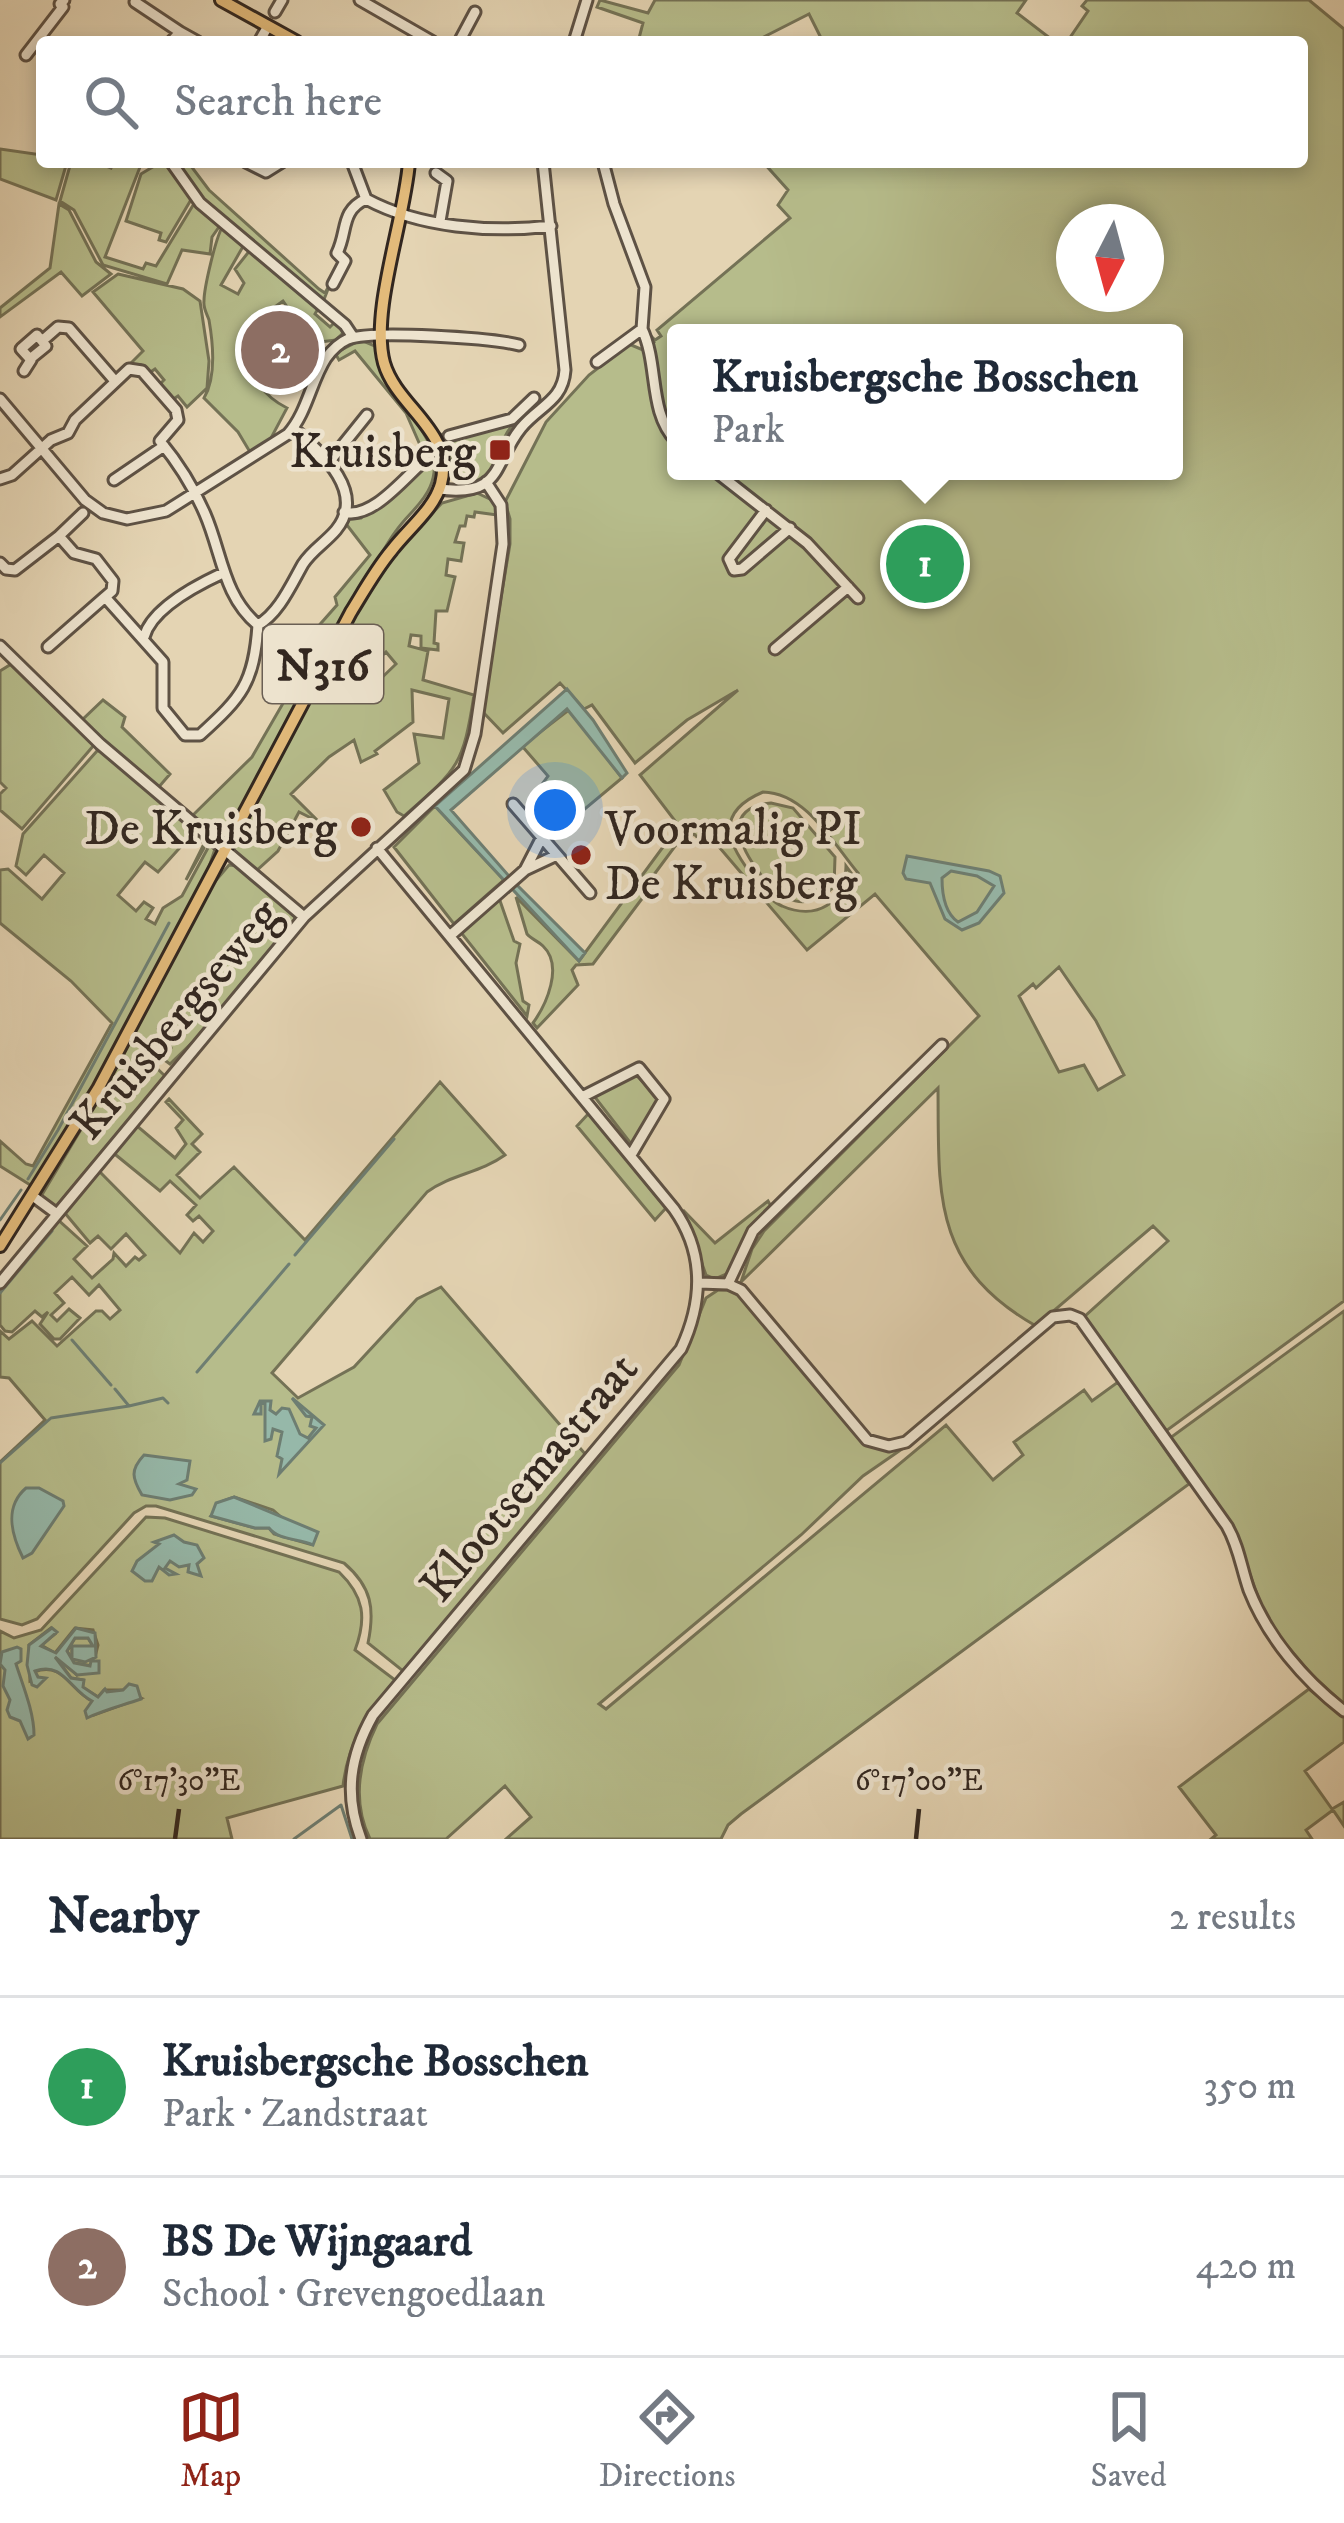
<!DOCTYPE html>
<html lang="en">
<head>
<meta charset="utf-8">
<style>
	body { margin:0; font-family:"IM FELL DW Pica",serif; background:#f6f6f7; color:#1f2937 }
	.compass { position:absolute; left:1056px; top:204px; width:108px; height:108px; border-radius:50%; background:#fff; box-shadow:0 6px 18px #0003; rotate:186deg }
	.you { position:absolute; left:555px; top:810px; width:42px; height:42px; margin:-30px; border:9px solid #fff; border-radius:50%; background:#1a73e8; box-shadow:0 0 0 18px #1a73e833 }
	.badge { display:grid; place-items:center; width:78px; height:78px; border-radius:50%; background:#8f2418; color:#fff; font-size:39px; font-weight:700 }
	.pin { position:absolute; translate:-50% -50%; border:6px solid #fff; box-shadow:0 3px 12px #0006 }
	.popup { position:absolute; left:667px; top:324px; width:516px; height:156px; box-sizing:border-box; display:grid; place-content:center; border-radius:12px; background:#fff; filter:drop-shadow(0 3px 9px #0005); font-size:39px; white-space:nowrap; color:#747a83 }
	.popup b { font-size:45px; color:#1f2937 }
	.popup::after { content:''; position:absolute; left:50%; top:100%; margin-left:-24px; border:24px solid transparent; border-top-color:#fff }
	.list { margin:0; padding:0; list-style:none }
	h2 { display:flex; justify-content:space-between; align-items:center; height:156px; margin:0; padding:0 48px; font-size:51px }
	h2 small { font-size:39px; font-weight:400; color:#747a83 }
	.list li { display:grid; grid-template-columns:78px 1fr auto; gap:36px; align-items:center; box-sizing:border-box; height:180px; padding:0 48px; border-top:3px solid #e0e1e3 }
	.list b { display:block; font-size:45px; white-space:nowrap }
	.list p { margin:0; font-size:39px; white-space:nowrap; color:#747a83 }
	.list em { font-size:39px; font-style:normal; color:#747a83 }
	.icon { flex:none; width:66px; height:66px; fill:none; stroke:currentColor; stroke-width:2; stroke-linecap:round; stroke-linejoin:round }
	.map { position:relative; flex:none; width:1344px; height:1839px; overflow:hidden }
	.search { position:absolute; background:#fff; box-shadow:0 6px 18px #0003; left:36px; right:36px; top:36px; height:132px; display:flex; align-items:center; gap:30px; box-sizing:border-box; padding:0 42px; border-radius:12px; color:#747a83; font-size:45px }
	.sheet { height:516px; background:#fff }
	nav { display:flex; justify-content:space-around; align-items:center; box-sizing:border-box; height:168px; border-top:3px solid #e0e1e3; background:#fff; font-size:33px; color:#747a83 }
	nav a { display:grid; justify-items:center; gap:6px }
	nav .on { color:#8f2418 }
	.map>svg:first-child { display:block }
	.green { fill:#b6bc8b; stroke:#747256; stroke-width:3; fill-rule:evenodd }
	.water { fill:#96b8a9; stroke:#6e7e72; stroke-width:3; fill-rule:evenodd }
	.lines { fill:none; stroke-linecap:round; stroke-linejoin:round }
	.stream { stroke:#6e7e72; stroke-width:3 }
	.minor-casing { stroke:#5e5245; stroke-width:15 }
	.major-casing { stroke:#322720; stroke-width:16 }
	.minor { stroke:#ede3ce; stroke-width:9 }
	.major { stroke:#e2ba7a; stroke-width:10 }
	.ticks { fill:none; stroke:#322720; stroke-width:4.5 }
	.poi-dot { fill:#8f2418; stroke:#ede3ce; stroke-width:4.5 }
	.labels { text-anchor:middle; stroke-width:9; stroke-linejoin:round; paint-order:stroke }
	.shield { fill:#ede3ce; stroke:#6a5f54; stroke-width:3 }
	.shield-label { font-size:45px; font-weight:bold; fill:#322720 }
	.poi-label { font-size:48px; fill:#322720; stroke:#ede3ce; text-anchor:end }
	.street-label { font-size:48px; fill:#322720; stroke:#ede3ce }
	.ticks-label { font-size:30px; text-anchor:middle; fill:#322720; stroke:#ede3ce; stroke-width:9; stroke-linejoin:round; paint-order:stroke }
</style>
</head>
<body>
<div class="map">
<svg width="1344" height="1839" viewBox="0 0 1344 1839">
	<rect width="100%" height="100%" fill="#e4d4b3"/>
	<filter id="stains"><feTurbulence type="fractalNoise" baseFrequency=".00167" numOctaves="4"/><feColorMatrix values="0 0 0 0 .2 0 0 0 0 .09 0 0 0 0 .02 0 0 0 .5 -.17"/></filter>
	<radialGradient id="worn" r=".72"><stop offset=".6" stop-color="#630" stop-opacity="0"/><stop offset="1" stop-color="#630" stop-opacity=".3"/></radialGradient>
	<!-- green -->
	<path class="green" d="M 600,0 L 648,13 L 655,0 L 1026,0 L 1017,13 L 1055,42 L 810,42 L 820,36 L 809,14 L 754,42 L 638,42 L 643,23 L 597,7 Z
		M 1087,0 L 1309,0 L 1344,29 L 1344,1301 L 1166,1431 L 1084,1317 L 1168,1241 L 1153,1226 L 1036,1326 C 931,1266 939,1193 938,1088 L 741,1282 L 752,1249 L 764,1231 L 979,1016 L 875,894 L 807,950 L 708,834 L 700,840 L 694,834 L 688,838 L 640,775 L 738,690 L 687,720 L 635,763 L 592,705 L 584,709 L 560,683 L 503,733 L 482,711 L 510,544 L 510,519 L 505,502 L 546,422 L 589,375 L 629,344 L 643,350 L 654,342 L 651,336 L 655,340 L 661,336 L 657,330 L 790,218 L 778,205 L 788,190 L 763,162 L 1302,162 L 1302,42 L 1067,42 L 1088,11 L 1082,6 ZM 1074,222 L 1146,222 L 1146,294 L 1074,294 ZM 676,333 L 1174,333 L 1174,471 L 676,471 ZM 763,792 C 806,793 832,842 858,873 L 854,877 L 846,866 C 846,903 816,921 782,906 C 771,902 764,890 756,880 C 729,847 711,814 763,792 ZM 1059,967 L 1096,1021 L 1124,1075 L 1098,1090 L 1084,1065 L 1059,1072 L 1019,996 L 1033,984 L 1036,988 Z
		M 0,149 L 42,155 L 42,162 L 67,162 L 56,200 L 0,179 Z
		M 71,162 L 97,162 L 111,168 L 114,162 L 150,162 L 140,167 L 105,257 L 143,269 L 146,263 L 156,266 L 195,202 L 221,224 L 212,237 L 210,254 L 182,250 L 167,284 L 103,265 L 74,210 L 60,201 Z
		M 161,162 L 169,162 L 192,198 L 166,242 L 159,240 L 161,233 L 126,221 L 141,174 Z
		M 174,162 L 188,162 L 209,190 L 319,289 L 325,293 L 330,284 L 323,302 L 199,199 Z
		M 59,204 L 69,210 L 96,262 L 111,274 L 82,296 L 61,272 L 0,317 L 0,308 L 50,268 Z
		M 223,226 L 245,243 L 221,285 L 238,294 L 244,283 L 235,269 L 251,249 L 319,307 L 315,314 L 330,327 L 337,320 L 345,331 L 336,340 L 312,343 L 283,301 C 238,330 239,384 287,408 L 270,440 L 250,452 L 238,432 L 204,398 C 216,378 213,343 209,320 C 207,314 203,308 204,301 C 204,288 216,236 223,226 Z
		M 118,274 L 183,289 L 200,301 L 209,361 L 207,388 L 187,407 L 178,396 L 172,400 L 159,385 L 164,380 L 155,369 L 149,373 L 141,365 L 131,363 L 143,351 L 93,292 Z
		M 361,340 L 375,346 C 380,400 453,435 430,487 C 423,504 407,515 396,531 C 387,543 380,557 372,570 L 226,835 L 219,837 L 192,816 L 252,757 L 293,686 L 294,679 L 285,664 L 337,605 L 335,597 L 370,555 L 343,520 L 361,518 L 427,461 L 406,413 L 355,351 L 339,360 L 335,353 Z
		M 510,421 L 511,427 C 494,448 503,469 474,482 L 455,474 L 443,435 L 455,440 Z
		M 477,493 L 494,501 L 497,515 L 475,512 L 474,517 L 467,516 L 465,526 L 460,526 L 455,542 L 464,543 L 461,561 L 448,559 L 446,575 L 455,577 L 447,611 L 436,611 L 434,643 L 438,644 L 438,650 L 421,648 L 421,636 L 411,635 L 409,646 L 428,651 L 423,680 L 474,695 C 463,766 458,769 404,816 L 397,812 L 384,790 L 419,763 L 414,734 L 443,738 L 449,699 L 412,690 L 413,722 L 375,751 L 377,754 L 361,762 L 354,740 L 329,757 L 291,794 L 319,822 L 314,826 L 311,818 L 299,812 L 278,851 L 256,871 L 234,854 L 234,848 L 334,651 L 356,675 L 351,680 L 365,694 L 396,664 L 386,652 L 371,666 L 355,669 L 337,646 L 377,577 L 398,549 L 442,503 Z
		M 13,663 L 94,745 L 22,829 L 0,810 L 0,794 L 6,788 L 0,782 L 0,671 Z
		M 103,700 L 125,717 L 122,727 L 170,774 L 158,788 L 81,721 Z
		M 570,709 L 622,778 L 574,818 L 543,783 L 548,776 L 522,746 Z
		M 97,751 L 103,751 L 204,838 L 204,848 L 186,880 L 204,844 L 194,832 L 158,872 L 145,862 L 118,895 L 136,911 L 144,902 L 153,908 L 146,919 L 155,924 L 163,908 L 182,896 L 209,846 L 215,849 L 206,876 L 67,1135 L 35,1188 L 0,1166 L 0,1141 L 26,1164 L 33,1166 L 112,1023 L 71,981 L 0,923 L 0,870 L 8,869 L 42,899 L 64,873 L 44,855 L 26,875 L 16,866 L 23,834 Z
		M 771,803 L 793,808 L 835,857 L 834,887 C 806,913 783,902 761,875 C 741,849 720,808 771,803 Z
		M 435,806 L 504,880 L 454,924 L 394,847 Z
		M 674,832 L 679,841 L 650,880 L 647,892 L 593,964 L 576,965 L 572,970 L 578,985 L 537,1028 L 533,1023 C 546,1005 564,966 543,946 C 538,941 531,939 527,934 L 516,897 L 579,961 Z
		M 229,865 L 239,866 L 295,914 L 295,921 L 200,1035 L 170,1064 L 163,1059 L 171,1048 L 163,1033 L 166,1019 L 158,1029 L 160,1038 L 156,1044 L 148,1043 L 140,1052 L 165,1076 L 55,1208 L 40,1198 L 86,1121 L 212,885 Z
		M 498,895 L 514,941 L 520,944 L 516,963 L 523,1001 L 529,1005 L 527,1016 L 459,930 Z
		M 636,1075 L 660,1099 L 632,1145 L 594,1096 Z
		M 440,1082 L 505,1155 C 480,1173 452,1174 427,1192 L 272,1373 L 298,1398 L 354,1367 L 417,1299 L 441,1287 L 586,1455 L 403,1671 L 368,1643 C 375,1609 372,1587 344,1563 L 156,1506 L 146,1506 L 134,1513 L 37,1619 L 22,1625 L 0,1619 L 0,1462 L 45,1420 L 9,1378 L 0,1377 L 0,1331 L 9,1339 L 32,1321 L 57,1346 L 96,1311 L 102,1311 L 110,1319 L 120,1310 L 99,1285 L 89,1295 L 72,1277 L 55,1293 L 64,1303 L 51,1315 L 57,1321 L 69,1309 L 80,1318 L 60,1339 L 54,1339 L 40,1324 L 48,1312 L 42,1317 L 35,1311 L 12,1332 L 5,1331 L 0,1325 L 0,1288 L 57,1219 L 87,1246 L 74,1259 L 92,1278 L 113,1259 L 114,1253 L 126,1266 L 135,1257 L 139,1260 L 145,1255 L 126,1234 L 111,1249 L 98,1236 L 90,1243 L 64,1212 L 97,1169 L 180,1253 L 194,1233 L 203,1242 L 213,1231 L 199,1216 L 193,1221 L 187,1215 L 196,1205 L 170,1181 L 160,1191 L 111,1151 L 136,1125 L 175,1158 L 186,1144 L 176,1128 L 183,1120 L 166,1102 L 169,1099 L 202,1134 L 192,1144 L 200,1152 L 177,1175 L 200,1198 L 234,1167 L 305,1240 ZM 234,1497 L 273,1510 L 313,1545 L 274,1534 L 269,1528 L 255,1528 L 211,1516 L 223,1501 Z
		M 589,1113 L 666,1208 L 655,1220 L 577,1126 Z
		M 768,1201 L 772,1208 L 744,1238 L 729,1273 L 715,1279 L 706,1275 L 683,1210 L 715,1243 Z
		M 718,1290 L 732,1290 L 742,1299 L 865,1443 L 880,1449 L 902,1449 L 863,1476 L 801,1535 L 599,1704 L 606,1709 L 946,1425 L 993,1480 L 1023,1455 L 1014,1442 L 1084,1390 L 1092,1401 L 1118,1382 L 1189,1484 L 741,1814 L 728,1825 L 721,1839 L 506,1839 L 531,1817 L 505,1786 L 446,1839 L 370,1839 C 352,1802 359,1761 377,1724 L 679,1365 L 706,1298 Z
		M 1344,1311 L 1344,1704 L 1311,1674 L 1274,1630 L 1261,1605 L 1234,1530 L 1170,1438 Z
		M 146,1517 L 165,1518 L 339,1572 C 364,1596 367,1618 355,1650 L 395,1680 C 367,1714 348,1742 343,1786 L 227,1818 L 232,1839 L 0,1839 L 0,1631 L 14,1638 L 41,1630 ZM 51,1628 L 55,1634 L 41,1645 L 55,1653 L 75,1628 L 93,1630 L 98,1645 L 95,1657 L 72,1659 L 72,1648 L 93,1646 L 88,1638 L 75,1638 L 67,1651 L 74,1663 L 93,1666 L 77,1675 L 59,1656 L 55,1657 L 71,1678 L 83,1680 L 82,1687 L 98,1697 L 104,1690 L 123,1690 L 141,1698 L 94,1715 L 92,1701 C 69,1689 63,1661 34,1672 L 38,1678 L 30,1681 L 29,1645 Z
		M 1309,1689 L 1344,1717 L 1344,1742 L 1305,1771 L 1332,1809 L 1344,1802 L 1344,1826 L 1333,1810 L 1306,1830 L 1312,1839 L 1211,1839 L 1216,1835 L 1179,1787 Z"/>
	<!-- water -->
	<path class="water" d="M 567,689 L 593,720 L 627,773 L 622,778 L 567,709 L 451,810 L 516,884 L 585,953 L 579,961 L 435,806 Z
		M 907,856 L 989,871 L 1000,876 L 1004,893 L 979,923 L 962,930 L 945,919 L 930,883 L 906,879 L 903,873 ZM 951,871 L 977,876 L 994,886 L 977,912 L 958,922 C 945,913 942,893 942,878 Z
		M 292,1398 L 324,1425 L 279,1474 L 282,1459 L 277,1456 L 282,1432 L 273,1429 L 271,1439 L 265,1441 L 265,1403 L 261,1404 L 261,1414 L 254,1414 L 260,1401 L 271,1401 L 270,1410 L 276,1414 L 282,1408 L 289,1409 L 300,1434 L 308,1438 L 316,1428 L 310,1426 L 312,1417 L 306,1416 Z
		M 144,1455 L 190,1461 L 187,1480 L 179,1484 L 196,1489 L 192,1495 L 170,1500 L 142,1495 C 132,1478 130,1470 144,1455 Z
		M 26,1488 L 39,1488 L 63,1501 L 64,1506 L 32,1553 L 23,1558 C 11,1534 4,1507 26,1488 Z
		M 234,1497 L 318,1532 L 313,1545 C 299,1538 279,1541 269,1528 L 255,1528 L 211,1516 L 216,1503 Z
		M 174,1535 L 184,1542 L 197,1545 L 204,1558 L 197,1564 L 201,1576 L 188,1572 L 189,1565 L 179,1567 L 170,1561 L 165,1568 L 176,1574 L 169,1575 L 159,1567 L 152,1581 L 145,1581 L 132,1571 L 137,1561 L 159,1544 L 154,1542 Z
		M 52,1628 L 57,1632 L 41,1646 L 56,1653 L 76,1628 L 95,1633 L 96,1657 L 85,1662 L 72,1659 L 72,1646 L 93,1646 L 88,1638 L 75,1638 L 67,1651 L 74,1663 L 90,1666 L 91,1661 L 99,1661 L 99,1673 L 77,1675 L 55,1657 L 71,1678 L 84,1680 L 83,1687 L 98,1697 L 105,1689 L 107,1692 L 123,1690 L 129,1684 L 137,1686 L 141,1699 C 121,1706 106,1709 87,1718 L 85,1711 L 92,1701 C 70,1690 63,1661 35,1671 L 38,1677 L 46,1678 L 37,1687 L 32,1685 L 27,1665 L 29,1645 Z
		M 17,1647 L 21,1649 L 21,1661 L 16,1664 C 23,1686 34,1712 34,1735 L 28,1739 L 20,1721 L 10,1717 L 7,1710 L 10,1700 L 3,1686 L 5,1670 L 0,1664 L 2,1652 Z"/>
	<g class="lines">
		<!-- stream -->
		<path class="stream" d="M 28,1179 L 58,1130 L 169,923
			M 0,1220 L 21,1190
			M 295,1255 L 394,1139
			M 0,1293 L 52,1231
			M 72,1340 L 111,1385
			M 197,1372 L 289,1264
			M 115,1389 L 129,1406 L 163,1398 L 168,1403
			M 0,1463 L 51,1418 L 129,1406
			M 294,1839 L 341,1805 L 352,1839"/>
		<!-- minor casing -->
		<g class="minor-casing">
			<path id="minor" d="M 360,0 L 433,42
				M 135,2 L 180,32
				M 275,12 L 282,0
				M 171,42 L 180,32 L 198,42
				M 259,42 L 268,26
				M 459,42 L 475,12
				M 574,42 L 587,0
				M 26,55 L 63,7 L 60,4 L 64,0
				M 171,162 L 200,203 L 345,325 L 353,337
				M 246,162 L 266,172 L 282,162
				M 352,162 L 366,199 C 420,228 491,233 551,226
				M 436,173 L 447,181 L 440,221
				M 333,284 L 345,261 L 337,253 C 348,231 340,211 366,199
				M 642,329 C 659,365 648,412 676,441
				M 42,341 L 58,327 L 69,328 L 115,381
				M 597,362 L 642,329 L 645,287 L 614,204 L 603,162
				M 24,371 L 31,360 L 21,349 L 37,335 L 46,346 L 30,359
				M 0,399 L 85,500 L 103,513 L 127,519 L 166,511 L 288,434 C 307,413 311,381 326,358 C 332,350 339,343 348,339 C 373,330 491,338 519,345
				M 449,436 L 512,419 L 534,398
				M 330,461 L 367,415
				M 715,471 L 807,543 L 858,598
				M 0,479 L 12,475 L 51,440 L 68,433 L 75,420 L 129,369 L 142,371 L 176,410 L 178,420 L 160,441 C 179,464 193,486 205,514 C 222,553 223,596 258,625 C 254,683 242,697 200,735 L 185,735 L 163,708 L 163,662 L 105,597 L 112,591 L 113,581 L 96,559 L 74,553 L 59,536 L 83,513
				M 114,480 L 164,446
				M 439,489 C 504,497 492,464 521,428 C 539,406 563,401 565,370 L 543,162
				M 766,510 L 729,559 L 734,570 L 742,569 L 790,528
				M 344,512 C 372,520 405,477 425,460
				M 0,563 L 6,569 L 15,570 L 59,536
				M 258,625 C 279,613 291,585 303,564 C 312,550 325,543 336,530 C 368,491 319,451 293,428
				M 144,637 C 152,608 197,585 223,573
				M 0,646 L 100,744 L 304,917
				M 48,647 L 105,597
				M 775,649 L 848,587
				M 513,804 L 590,893
				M 542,837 L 525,870 L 557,855
				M 452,934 L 525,870
				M 582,1097 L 639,1068 L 664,1099 L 631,1155
				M 34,1197 L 57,1214
				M 0,1283 L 304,917 L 464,770 L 475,734 L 503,544 L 501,505 L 486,482
				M 699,1283 L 728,1284 L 741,1290 L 867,1440 L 889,1446 L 906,1442 L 1053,1317 L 1070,1315 L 1080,1319 L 1227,1526 C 1239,1547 1241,1567 1249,1590 C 1268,1638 1304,1680 1344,1711
				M 728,1284 L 753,1231 L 942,1045
				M 361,1839 C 344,1794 350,1756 373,1715 L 681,1349 C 703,1302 705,1253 674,1209 L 377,848"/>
		</g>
		<!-- major casing -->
		<g class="major-casing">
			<path id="major" d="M 221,0 L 297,42
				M 0,1246 L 98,1089 L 351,612 C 364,591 376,569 392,550 C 408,529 434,509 441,484 C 455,431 397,408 384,363 C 370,311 405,219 409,162"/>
		</g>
		<!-- minor -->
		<use href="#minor" class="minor"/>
		<!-- major -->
		<use href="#major" class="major"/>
	</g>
	<!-- ticks -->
	<path class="ticks" d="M 175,1839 L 179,1809M 916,1839 L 919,1809"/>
	<!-- markers -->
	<g class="poi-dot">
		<rect x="488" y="438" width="24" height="24" rx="6"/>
		<circle cx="361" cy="827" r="12"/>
		<circle cx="581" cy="855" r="12"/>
	</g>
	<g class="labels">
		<!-- shield labels -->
		<rect class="shield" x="263" y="625" width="120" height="78" rx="9"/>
		<g class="shield-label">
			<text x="323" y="680">N316</text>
		</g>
		<!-- poi labels -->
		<g class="poi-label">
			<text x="476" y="467">Kruisberg</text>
			<text x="337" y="844">De Kruisberg</text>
			<text x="605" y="844" text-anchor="start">Voormalig PI<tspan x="605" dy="55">De Kruisberg</tspan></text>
		</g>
		<!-- street labels -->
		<g class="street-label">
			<text transform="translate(174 1018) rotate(-50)" y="17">Kruisbergseweg</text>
			<text transform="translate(528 1476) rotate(-50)" y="17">Klootsemastraat</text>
		</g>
	</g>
	<g class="ticks-label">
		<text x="179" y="1790">6°17'30"E</text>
		<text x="919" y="1790">6°17'00"E</text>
	</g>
	<rect width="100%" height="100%" filter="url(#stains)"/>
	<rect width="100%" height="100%" fill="url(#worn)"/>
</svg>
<svg class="compass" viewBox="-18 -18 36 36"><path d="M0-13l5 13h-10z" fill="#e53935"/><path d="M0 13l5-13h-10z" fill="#747a83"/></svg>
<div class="you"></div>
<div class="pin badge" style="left:925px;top:564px;background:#2e9e5b">1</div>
<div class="popup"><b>Kruisbergsche Bosschen</b>Park</div>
<div class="pin badge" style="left:280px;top:350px;background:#8d6e63">2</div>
<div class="search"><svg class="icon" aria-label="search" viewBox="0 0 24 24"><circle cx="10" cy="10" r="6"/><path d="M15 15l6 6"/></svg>Search here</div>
</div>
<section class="sheet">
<h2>Nearby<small>2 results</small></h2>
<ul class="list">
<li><span class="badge" style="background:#2e9e5b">1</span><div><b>Kruisbergsche Bosschen</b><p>Park · Zandstraat</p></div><em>350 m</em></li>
<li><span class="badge" style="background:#8d6e63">2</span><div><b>BS De Wijngaard</b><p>School · Grevengoedlaan</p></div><em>420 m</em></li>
</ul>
</section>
<nav>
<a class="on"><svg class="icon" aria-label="map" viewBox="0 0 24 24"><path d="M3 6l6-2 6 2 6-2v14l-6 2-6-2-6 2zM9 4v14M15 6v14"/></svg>Map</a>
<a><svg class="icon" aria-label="directions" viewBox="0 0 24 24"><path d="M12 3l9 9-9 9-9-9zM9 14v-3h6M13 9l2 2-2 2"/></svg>Directions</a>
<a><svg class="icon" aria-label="saved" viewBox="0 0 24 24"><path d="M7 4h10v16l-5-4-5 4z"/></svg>Saved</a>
</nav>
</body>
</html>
